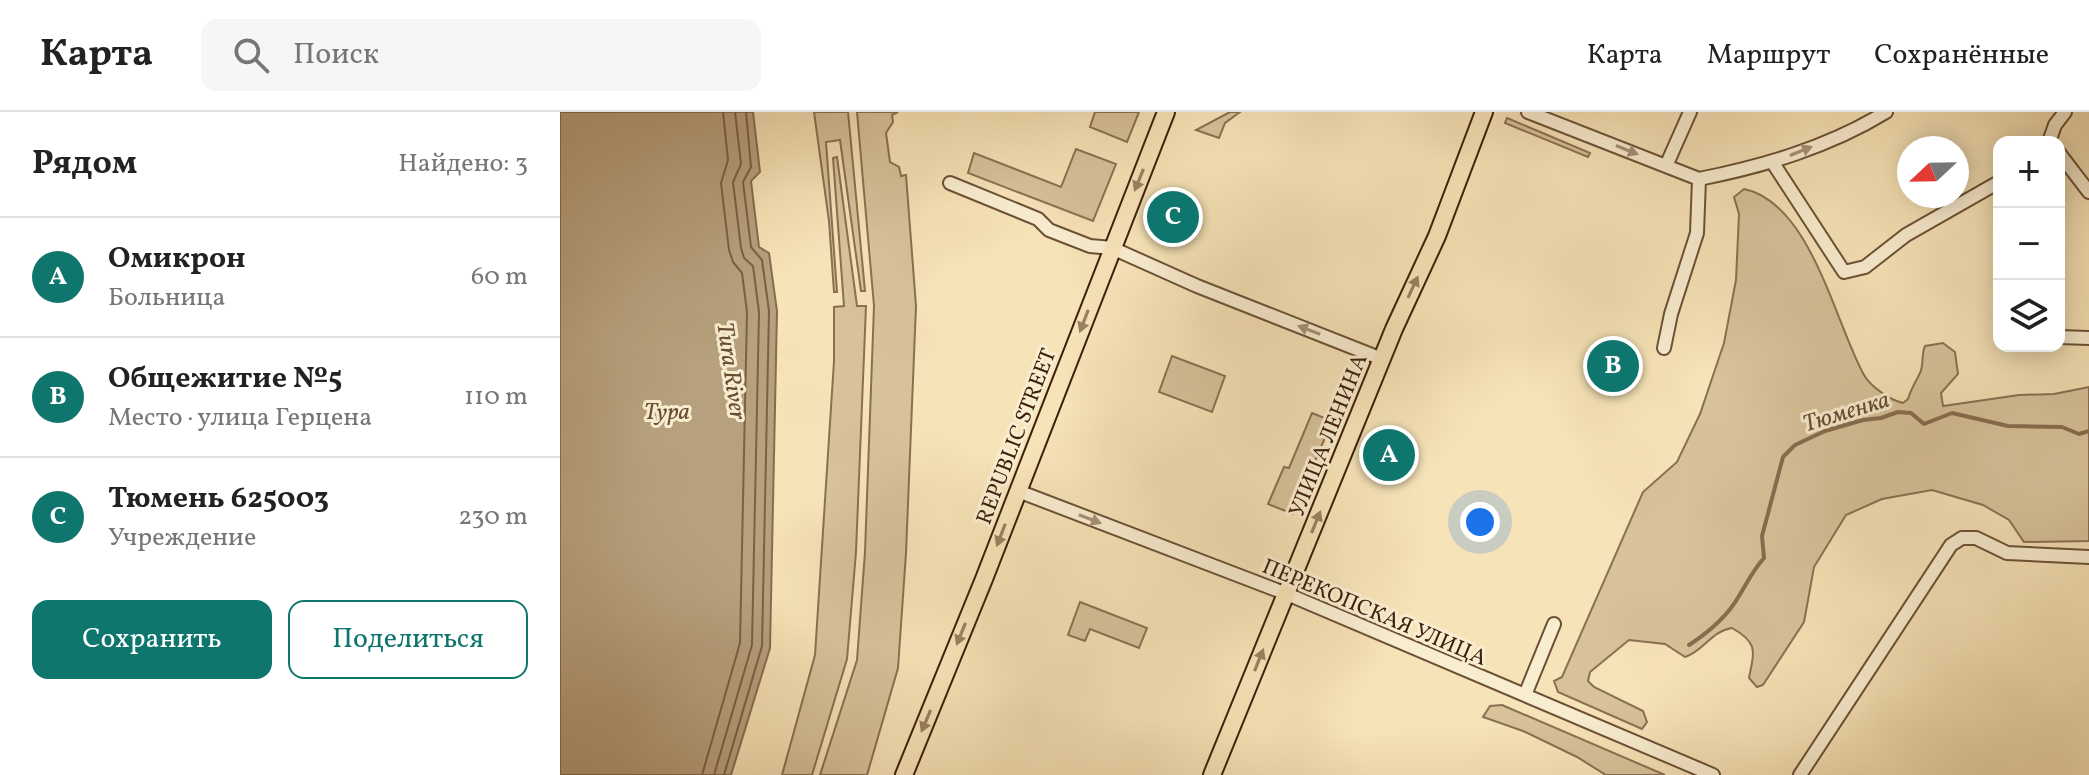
<!DOCTYPE html>
<html lang="ru">
<head>
<meta charset="utf-8">
<style>
	body { margin:0; font-family:Vollkorn,serif; background:#f6f6f6; color:#222 }
	.controls { position:absolute; right:24px; top:24px; display:grid; overflow:hidden; border-radius:16px; box-shadow:0 4px 20px #0003 }
	.controls button { width:72px; height:72px; display:grid; place-items:center; padding:0; border:0; border-bottom:2px solid #e0e0e0; background:#fff; color:#222; font:40px sans-serif }
	.compass { position:absolute; left:1337px; top:24px; width:72px; height:72px; border-radius:50%; background:#fff; box-shadow:0 4px 20px #0003; rotate:248deg }
	.you { position:absolute; left:920px; top:410px; width:28px; height:28px; margin:-20px; border:6px solid #fff; border-radius:50%; background:#1a73e8; box-shadow:0 0 0 12px #1a73e833 }
	.badge { display:grid; place-items:center; width:52px; height:52px; border-radius:50%; background:#0f766e; color:#fff; font-size:26px; font-weight:700 }
	.pin { position:absolute; translate:-50% -50%; border:4px solid #fff; box-shadow:0 2px 8px #0006 }
	.list { margin:0; padding:0; list-style:none }
	h2 { display:flex; justify-content:space-between; align-items:center; height:104px; margin:0; padding:0 32px; font-size:34px }
	h2 small { font-size:26px; font-weight:400; color:#767676 }
	.list li { display:grid; grid-template-columns:52px 1fr auto; gap:24px; align-items:center; box-sizing:border-box; height:120px; padding:0 32px; border-top:2px solid #e0e0e0 }
	.list b { display:block; font-size:30px; white-space:nowrap }
	.list p { margin:0; font-size:26px; white-space:nowrap; color:#767676 }
	.list em { font-size:26px; font-style:normal; color:#767676 }
	.actions { display:flex; gap:16px; padding:24px 32px }
	.actions a { flex:1; padding:18px 0; border:2px solid #0f766e; border-radius:16px; text-align:center; font-size:28px; color:#0f766e }
	.actions .main { background:#0f766e; color:#fff }
	.icon { flex:none; width:44px; height:44px; fill:none; stroke:currentColor; stroke-width:2; stroke-linecap:round; stroke-linejoin:round }
	.map { position:relative; flex:none; width:1529px; height:663px; overflow:hidden }
	header { display:flex; align-items:center; gap:48px; box-sizing:border-box; height:112px; padding:0 40px; background:#fff; border-bottom:2px solid #e0e0e0 }
	header strong { font-size:38px }
	nav { display:flex; gap:44px; margin-inline-start:auto; font-size:28px }
	.search { width:560px; height:72px; background:#f6f6f6; display:flex; align-items:center; gap:20px; box-sizing:border-box; padding:0 28px; border-radius:16px; color:#767676; font-size:30px }
	main { display:flex }
	aside { flex:1; background:#fff }
	.map>svg:first-child { display:block }
	.green { fill:#d7c29a; stroke:#8a7052; stroke-width:2 }
	.water { fill:#b7a07d; stroke:#876c4f; stroke-width:2 }
	.lines { fill:none; stroke-linecap:round; stroke-linejoin:round }
	.shore { stroke:#7a6044; stroke-width:2 }
	.stream { stroke:#876c4f; stroke-width:4 }
	.minor-casing { stroke:#6c5036; stroke-width:16 }
	.major-casing { stroke:#3e1f0b; stroke-width:20 }
	.minor { stroke:#f9edd0; stroke-width:12 }
	.major { stroke:#f6e3b7; stroke-width:16 }
	.oneway { fill:#a59077 }
	.oneway2 { fill:#9a8161 }
	.labels { text-anchor:middle; stroke-width:6; stroke-linejoin:round; paint-order:stroke }
	.street-label { font-size:22px; fill:#3e1f0b; stroke:#f9edd0 }
	.water-label { font-size:24px; font-style:italic; fill:#684c33; stroke:#f9edd0 }
</style>
</head>
<body>
<header>
<strong>Карта</strong>
<div class="search"><svg class="icon" aria-label="search" viewBox="0 0 24 24"><circle cx="10" cy="10" r="6"/><path d="M15 15l6 6"/></svg>Поиск</div>
<nav><a>Карта</a><a>Маршрут</a><a>Сохранённые</a></nav>
</header>
<main>
<aside>
<h2>Рядом<small>Найдено: 3</small></h2>
<ul class="list">
<li><span class="badge">A</span><div><b>Омикрон</b><p>Больница</p></div><em>60 m</em></li>
<li><span class="badge">B</span><div><b>Общежитие №5</b><p>Место · улица Герцена</p></div><em>110 m</em></li>
<li><span class="badge">C</span><div><b>Тюмень 625003</b><p>Учреждение</p></div><em>230 m</em></li>
</ul>
<div class="actions"><a class="main">Сохранить</a><a>Поделиться</a></div>
</aside>
<div class="map">
<svg width="1529" height="663" viewBox="0 0 1529 663">
	<rect width="100%" height="100%" fill="#f6e3b7"/>
	<filter id="stains"><feTurbulence type="fractalNoise" baseFrequency=".0025" numOctaves="4"/><feColorMatrix values="0 0 0 0 .2 0 0 0 0 .09 0 0 0 0 .02 0 0 0 .5 -.17"/></filter>
	<radialGradient id="worn" r=".72"><stop offset=".6" stop-color="#630" stop-opacity="0"/><stop offset="1" stop-color="#630" stop-opacity=".3"/></radialGradient>
	<!-- green -->
	<path class="green" d="M 254,0 L 288,0 L 305,179 L 301,179 L 280,28 L 266,30 L 277,180 L 274,180 L 269,109 Z
		M 297,0 L 338,0 L 332,3 L 333,10 L 326,21 L 330,50 L 339,55 L 341,64 L 346,63 L 356,194 L 346,441 L 338,556 L 307,663 L 260,663 L 297,548 L 305,440 L 314,194 Z
		M 535,0 L 579,0 L 567,30 L 530,15 Z
		M 670,0 L 680,0 L 665,11 L 659,26 L 636,18 Z
		M 947,6 L 1030,41 L 1028,45 L 945,11 Z
		M 516,37 L 556,52 L 533,109 L 408,61 L 414,41 L 501,75 Z
		M 277,45 L 297,194 L 306,194 L 296,440 L 287,547 L 252,663 L 222,663 L 255,543 L 274,249 L 274,195 L 284,194 L 273,46 Z
		M 1184,77 C 1251,91 1275,211 1304,263 C 1311,275 1330,288 1343,291 L 1348,287 C 1351,277 1355,271 1360,261 C 1364,253 1361,243 1365,234 L 1383,231 L 1395,240 L 1398,262 L 1381,281 L 1383,294 L 1459,283 L 1494,282 L 1529,275 L 1529,429 L 1464,430 L 1449,408 L 1423,393 L 1372,378 L 1322,387 L 1286,403 L 1254,455 L 1244,510 L 1203,573 L 1197,575 L 1189,566 C 1194,540 1199,531 1172,516 C 1151,519 1144,539 1125,545 L 1105,532 L 1069,528 L 1030,560 L 1028,569 L 1034,575 L 1083,599 L 1087,610 L 1082,617 L 998,580 L 994,569 L 1002,565 L 1083,380 L 1117,350 L 1140,302 L 1164,231 L 1176,168 L 1179,102 L 1174,85 Z
		M 612,244 L 665,264 L 652,300 L 599,280 Z
		M 752,301 L 772,309 L 733,402 L 708,392 L 724,355 L 729,356 Z
		M 520,490 L 587,516 L 579,536 L 530,517 L 525,529 L 508,523 Z
		M 942,593 L 1105,663 L 1046,663 L 1017,645 L 963,619 L 923,605 L 930,594 Z"/>
	<!-- water -->
	<path class="water" d="M 0,0 L 193,0 L 200,60 L 191,69 L 199,135 L 209,141 L 217,199 L 210,536 L 171,663 L 0,663 Z"/>
	<g class="lines">
		<!-- shore -->
		<path class="shore" d="M 142,663 L 180,531 L 187,200 L 182,161 L 173,150 L 169,138 L 161,71 L 168,48 L 163,0
			M 154,663 L 192,533 L 199,200 L 193,154 L 184,146 L 181,136 L 173,70 L 181,52 L 175,0
			M 164,663 L 202,534 L 209,199 L 202,148 L 191,135 L 183,70 L 191,55 L 186,0"/>
		<!-- stream -->
		<path class="stream" d="M 1129,533 C 1149,520 1167,505 1179,484 C 1187,471 1193,458 1204,446 L 1202,424 L 1223,345 L 1235,333 L 1265,319 L 1303,308 L 1321,306 L 1338,300 L 1351,301 L 1364,312 L 1392,301 L 1448,314 L 1502,315 L 1519,322 L 1529,319"/>
		<!-- minor casing -->
		<g class="minor-casing">
			<path id="minor" d="M 968,0 L 1139,67
				M 1489,30 L 1495,13 L 1505,0
				M 1499,41 L 1529,80
				M 1213,51 L 1284,160 L 1305,155 L 1346,123 L 1439,70
				M 1106,54 L 1130,0
				M 1139,67 C 1204,54 1269,35 1326,0
				M 390,71 L 478,107 L 489,118 L 530,134 L 552,136 L 637,174 L 822,247
				M 1499,225 L 1529,226
				M 1104,236 L 1111,202 L 1137,121 L 1139,67
				M 458,379 L 727,482 L 1153,663
				M 965,583 L 994,512
				M 1240,663 L 1391,433 L 1402,426 L 1416,426 L 1447,441 L 1529,445"/>
		</g>
		<!-- major casing -->
		<g class="major-casing">
			<path id="major" d="M 344,663 L 424,467 L 606,0
				M 652,663 L 834,217 L 877,124 L 924,0"/>
		</g>
		<!-- minor -->
		<use href="#minor" class="minor"/>
		<!-- major -->
		<use href="#major" class="major"/>
	</g>
	<!-- one-way arrows -->
	<defs><path id="oneway-solid" d="M-6-.8H1V-3.2L6.5 0L1 3.2V.8H-6Z" transform="scale(2)"/></defs>
	<g class="oneway">
		<use href="#oneway-solid" transform="translate(1067 38) rotate(22)"/>
		<use href="#oneway-solid" transform="translate(1241 39) rotate(-22)"/>
		<use href="#oneway-solid" transform="translate(749 218) rotate(-159)"/>
		<use href="#oneway-solid" transform="translate(530 407) rotate(21)"/>
	</g>
	<g class="oneway2">
		<use href="#oneway-solid" transform="translate(579 68) rotate(112)"/>
		<use href="#oneway-solid" transform="translate(853 175) rotate(-65)"/>
		<use href="#oneway-solid" transform="translate(524 209) rotate(111)"/>
		<use href="#oneway-solid" transform="translate(756 410) rotate(-68)"/>
		<use href="#oneway-solid" transform="translate(441 423) rotate(111)"/>
		<use href="#oneway-solid" transform="translate(401 522) rotate(112)"/>
		<use href="#oneway-solid" transform="translate(699 548) rotate(-68)"/>
		<use href="#oneway-solid" transform="translate(366 609) rotate(113)"/>
	</g>
	<g class="labels">
		<!-- street labels -->
		<g class="street-label">
			<text transform="translate(767 323) rotate(-68)" y="8">УЛИЦА ЛЕНИНА</text>
			<text transform="translate(455 324) rotate(-69)" y="8">REPUBLIC STREET</text>
			<text transform="translate(815 499) rotate(23)" y="8">ПЕРЕКОПСКАЯ УЛИЦА</text>
		</g>
		<!-- water labels -->
		<g class="water-label">
			<text transform="translate(172 259) rotate(82)" y="8">Tura River</text>
			<text x="107" y="307">Тура</text>
			<text transform="translate(1286 299) rotate(-17)" y="8">Тюменка</text>
		</g>
	</g>
	<rect width="100%" height="100%" filter="url(#stains)"/>
	<rect width="100%" height="100%" fill="url(#worn)"/>
</svg>
<div class="controls">
<button>+</button>
<button>−</button>
<button><svg class="icon" aria-label="layers" viewBox="0 0 24 24"><path d="M12 4l9 5-9 5-9-5zM3 14l9 5 9-5"/></svg></button>
</div>
<svg class="compass" viewBox="-18 -18 36 36"><path d="M0-13l5 13h-10z" fill="#e53935"/><path d="M0 13l5-13h-10z" fill="#767676"/></svg>
<div class="you"></div>
<div class="pin badge" style="left:829px;top:343px">A</div>
<div class="pin badge" style="left:1053px;top:254px">B</div>
<div class="pin badge" style="left:613px;top:105px">C</div>
</div>
</main>
</body>
</html>
